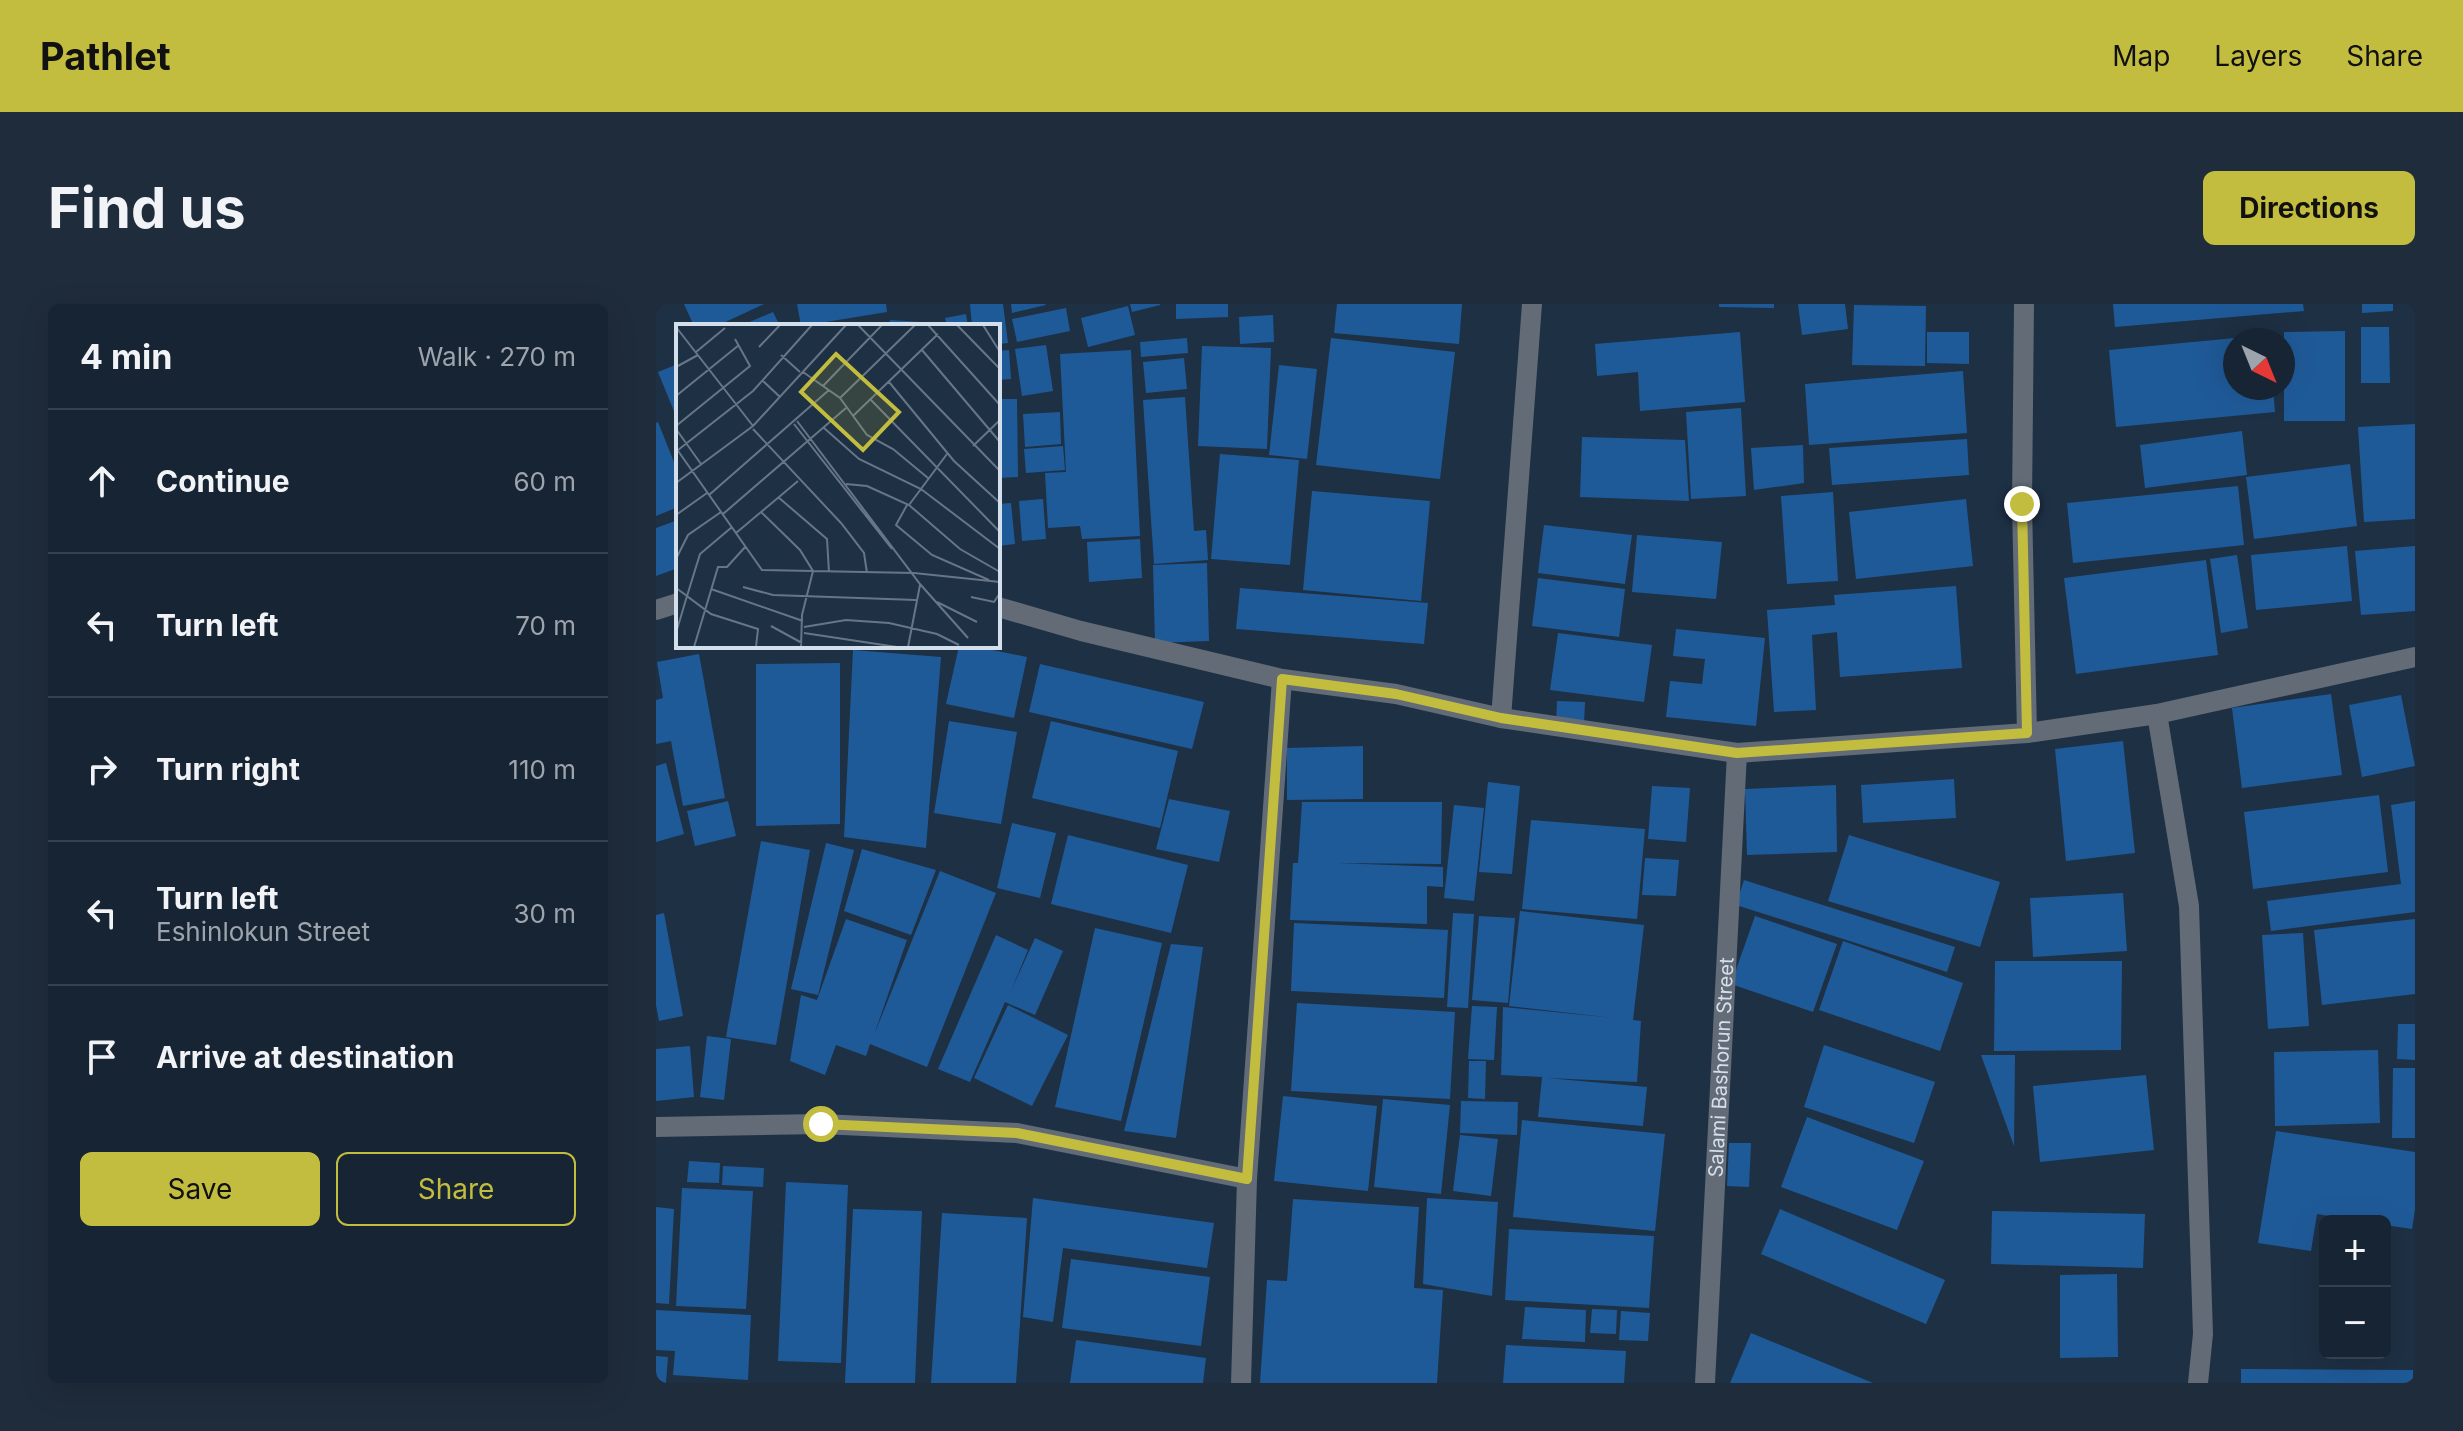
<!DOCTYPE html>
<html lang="en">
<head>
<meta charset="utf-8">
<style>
	body { margin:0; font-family:Inter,sans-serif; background:#1f2c3b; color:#f1f3f6 }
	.controls { position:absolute; right:24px; bottom:24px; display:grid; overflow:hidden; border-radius:12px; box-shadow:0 8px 32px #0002 }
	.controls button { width:72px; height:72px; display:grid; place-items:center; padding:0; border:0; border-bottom:2px solid #35414e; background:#162433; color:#f1f3f6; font:40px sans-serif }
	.compass { position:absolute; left:1567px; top:24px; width:72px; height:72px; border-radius:50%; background:#162433; box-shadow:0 8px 32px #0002; rotate:137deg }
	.stop { position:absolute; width:24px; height:24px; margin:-18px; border:6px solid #c2bd3f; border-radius:50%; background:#fff }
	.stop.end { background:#c2bd3f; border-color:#fff; box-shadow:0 2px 8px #0008 }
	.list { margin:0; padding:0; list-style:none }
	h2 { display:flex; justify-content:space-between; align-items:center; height:104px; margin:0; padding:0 32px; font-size:34px }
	h2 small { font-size:26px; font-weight:400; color:#9ea4ac }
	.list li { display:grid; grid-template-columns:52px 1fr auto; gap:24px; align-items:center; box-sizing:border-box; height:144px; padding:0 32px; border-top:2px solid #35414e }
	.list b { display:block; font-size:30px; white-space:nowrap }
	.list p { margin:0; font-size:26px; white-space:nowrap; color:#9ea4ac }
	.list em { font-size:26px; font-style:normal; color:#9ea4ac }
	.actions { display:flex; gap:16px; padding:24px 32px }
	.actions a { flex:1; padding:18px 0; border:2px solid #c2bd3f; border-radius:12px; text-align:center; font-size:28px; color:#c2bd3f }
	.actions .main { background:#c2bd3f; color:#111 }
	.icon { flex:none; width:44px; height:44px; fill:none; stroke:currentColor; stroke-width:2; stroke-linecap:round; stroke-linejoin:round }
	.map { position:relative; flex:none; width:1759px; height:1079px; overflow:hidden; border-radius:12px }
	header { display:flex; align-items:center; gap:48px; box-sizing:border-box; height:112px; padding:0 40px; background:#c2bd3f; color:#111 }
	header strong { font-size:38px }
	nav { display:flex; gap:44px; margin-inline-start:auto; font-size:28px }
	.intro { display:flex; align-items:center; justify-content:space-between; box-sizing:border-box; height:192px; padding:0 48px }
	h1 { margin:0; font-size:56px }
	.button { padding:20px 36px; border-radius:12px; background:#c2bd3f; color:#111; font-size:28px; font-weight:700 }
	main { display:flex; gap:48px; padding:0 48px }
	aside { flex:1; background:#162433; border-radius:12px; box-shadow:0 8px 32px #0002 }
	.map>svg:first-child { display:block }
	.building { fill:#1f5a98 }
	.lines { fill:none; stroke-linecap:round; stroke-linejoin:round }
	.street { stroke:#626b76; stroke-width:20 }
	.route { stroke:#c2bd3f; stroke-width:10 }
	.labels { text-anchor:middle; stroke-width:7; stroke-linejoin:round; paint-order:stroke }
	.street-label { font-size:20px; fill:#d4dfec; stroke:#152639 }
	.inset-road { fill:none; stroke:#677687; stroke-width:2 }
	.view { fill:#c2bd3f; fill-opacity:0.15; stroke:#c2bd3f; stroke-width:4 }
	.inset-edge { fill:none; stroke:#d4dfec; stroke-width:4 }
</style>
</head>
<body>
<header>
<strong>Pathlet</strong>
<nav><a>Map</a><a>Layers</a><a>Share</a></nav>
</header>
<div class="intro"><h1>Find us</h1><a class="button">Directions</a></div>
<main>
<aside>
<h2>4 min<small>Walk · 270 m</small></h2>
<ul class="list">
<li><svg class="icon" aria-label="ahead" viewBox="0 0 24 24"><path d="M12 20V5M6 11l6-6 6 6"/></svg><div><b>Continue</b></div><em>60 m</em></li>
<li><svg class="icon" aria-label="left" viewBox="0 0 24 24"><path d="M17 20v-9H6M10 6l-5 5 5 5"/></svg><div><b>Turn left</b></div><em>70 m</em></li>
<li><svg class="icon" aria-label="right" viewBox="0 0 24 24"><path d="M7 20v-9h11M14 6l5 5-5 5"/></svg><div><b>Turn right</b></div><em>110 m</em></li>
<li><svg class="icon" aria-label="left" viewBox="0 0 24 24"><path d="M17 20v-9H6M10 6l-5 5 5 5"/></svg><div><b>Turn left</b><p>Eshinlokun Street</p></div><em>30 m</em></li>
<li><svg class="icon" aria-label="arrive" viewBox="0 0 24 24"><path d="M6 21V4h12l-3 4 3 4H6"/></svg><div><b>Arrive at destination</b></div></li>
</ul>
<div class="actions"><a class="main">Save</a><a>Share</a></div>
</aside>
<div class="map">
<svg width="1759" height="1079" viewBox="0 0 1759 1079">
	<rect width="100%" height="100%" fill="#1e3044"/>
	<!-- building -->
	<path class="building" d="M 28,0 L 108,0 L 61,22 L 38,22 Z
		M 141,0 L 230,0 L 231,8 L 145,22 Z
		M 314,0 L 347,0 L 352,39 L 342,40 L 342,22 L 316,22 Z
		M 355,0 L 389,0 L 390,1 L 356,9 Z
		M 474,0 L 504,0 L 504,1 L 476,8 Z
		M 520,0 L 572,0 L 572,13 L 520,15 Z
		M 681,0 L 806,0 L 803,40 L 678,29 Z
		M 1063,0 L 1118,0 L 1118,4 L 1063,3 Z
		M 1142,0 L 1189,0 L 1192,25 L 1146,31 Z
		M 1457,0 L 1647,0 L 1648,7 L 1459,23 Z
		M 1706,0 L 1737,0 L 1737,7 L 1706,9 Z
		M 1198,1 L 1270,2 L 1269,62 L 1196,61 Z
		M 472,2 L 479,31 L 432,43 L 425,14 Z
		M 410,4 L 414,27 L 361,38 L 356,15 Z
		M 117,8 L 124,22 L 84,22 Z
		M 310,10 L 312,22 L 291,22 L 289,14 Z
		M 617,11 L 618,38 L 584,40 L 583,13 Z
		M 234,16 L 265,18 L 264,22 L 233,22 Z
		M 1705,23 L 1733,23 L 1734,79 L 1705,79 Z
		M 1689,27 L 1689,117 L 1628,117 L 1628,28 Z
		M 1084,28 L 1089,98 L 984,107 L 982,68 L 941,72 L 939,40 Z
		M 1271,28 L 1313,28 L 1313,60 L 1271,59 Z
		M 531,34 L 532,49 L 485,53 L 484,38 Z
		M 675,34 L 799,48 L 784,175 L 660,161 Z
		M 1579,34 L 1579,84 L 1617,84 L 1619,108 L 1460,123 L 1453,46 Z
		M 390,41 L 397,87 L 366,92 L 359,45 Z
		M 546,42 L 615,44 L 611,145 L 542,142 Z
		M 353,46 L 355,75 L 342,76 L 342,47 Z
		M 475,46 L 484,232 L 426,235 L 424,222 L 392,224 L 389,169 L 410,168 L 404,50 Z
		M 528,54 L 531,85 L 490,89 L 487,58 Z
		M 22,60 L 22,117 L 2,68 Z
		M 623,61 L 661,65 L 651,155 L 613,151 Z
		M 1307,67 L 1311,129 L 1153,141 L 1149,80 Z
		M 529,93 L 538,227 L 550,226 L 552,256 L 498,260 L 487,96 Z
		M 342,95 L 361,95 L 362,173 L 342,174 Z
		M 1085,104 L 1090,192 L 1035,195 L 1030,108 Z
		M 404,108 L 405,140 L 369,143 L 367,110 Z
		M 2,118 L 22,168 L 22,203 L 0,212 L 0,119 Z
		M 1759,120 L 1759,215 L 1708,218 L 1702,123 Z
		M 1586,127 L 1591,171 L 1489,184 L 1484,141 Z
		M 926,133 L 1029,136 L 1033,197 L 924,193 Z
		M 1311,135 L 1313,171 L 1176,181 L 1173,144 Z
		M 1147,141 L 1148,179 L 1098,186 L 1095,144 Z
		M 407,142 L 409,166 L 370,169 L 368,145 Z
		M 564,150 L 643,156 L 634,261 L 555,255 Z
		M 1694,160 L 1701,222 L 1598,235 L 1590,173 Z
		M 1582,182 L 1588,241 L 1417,259 L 1411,199 Z
		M 656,187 L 774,197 L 765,297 L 647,286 Z
		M 1177,188 L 1182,277 L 1131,280 L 1125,192 Z
		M 387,195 L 390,235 L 366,237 L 363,197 Z
		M 1310,195 L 1317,262 L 1200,275 L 1193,208 Z
		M 355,199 L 359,240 L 342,242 L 342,200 Z
		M 22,216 L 22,264 L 0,272 L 0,224 Z
		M 888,221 L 976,231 L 969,280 L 882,269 Z
		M 981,231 L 1066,238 L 1060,295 L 976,288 Z
		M 484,235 L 486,274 L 433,278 L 431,238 Z
		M 1691,242 L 1696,297 L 1600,306 L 1595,251 Z
		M 1759,242 L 1759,307 L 1705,311 L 1699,247 Z
		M 1581,251 L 1592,324 L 1565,329 L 1554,255 Z
		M 1550,256 L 1562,351 L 1420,370 L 1408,274 Z
		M 551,259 L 553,337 L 499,339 L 497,261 Z
		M 882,274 L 969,285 L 963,333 L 876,322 Z
		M 1300,282 L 1306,364 L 1184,373 L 1181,328 L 1156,331 L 1160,406 L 1118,408 L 1111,306 L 1179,301 L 1178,291 Z
		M 584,284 L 772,299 L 768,340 L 580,325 Z
		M 1020,325 L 1109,334 L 1100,422 L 1010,413 L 1014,377 L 1046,380 L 1049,355 L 1017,352 Z
		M 902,329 L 996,341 L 988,398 L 894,386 Z
		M 303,342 L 317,342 L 371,353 L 358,414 L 290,400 Z
		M 197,346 L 285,353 L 270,544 L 188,533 Z
		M 43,350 L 69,494 L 27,502 L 15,437 L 0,440 L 0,396 L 7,394 L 1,358 Z
		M 184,359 L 184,520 L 100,522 L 100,360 Z
		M 384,360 L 548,398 L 536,445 L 373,408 Z
		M 1675,390 L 1686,471 L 1586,484 L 1576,404 Z
		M 1745,391 L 1759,462 L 1706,473 L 1693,401 Z
		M 901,397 L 929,398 L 928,421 L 900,419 Z
		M 293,417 L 361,428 L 345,520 L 278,509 Z
		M 395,417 L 522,447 L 504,524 L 376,494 Z
		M 1467,437 L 1479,549 L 1410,557 L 1399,445 Z
		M 707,442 L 707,495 L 631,496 L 631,444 Z
		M 10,459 L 28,530 L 0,538 L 0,462 Z
		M 1298,475 L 1300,514 L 1207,519 L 1205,481 Z
		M 832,478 L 864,482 L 856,570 L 823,568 Z
		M 1180,481 L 1181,548 L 1091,551 L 1089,485 Z
		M 996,482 L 1034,484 L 1030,538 L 992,535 Z
		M 1723,491 L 1732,568 L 1597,585 L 1588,508 Z
		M 513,495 L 574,507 L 563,558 L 500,545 Z
		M 72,497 L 80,532 L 39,542 L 31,507 Z
		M 1759,497 L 1759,608 L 1615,627 L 1611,597 L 1745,580 L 1735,501 Z
		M 646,498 L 786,498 L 785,560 L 681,559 L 787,563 L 787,583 L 771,582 L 771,620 L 634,616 L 637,559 L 642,559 Z
		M 798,501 L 828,504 L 818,597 L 788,594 Z
		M 875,516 L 989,525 L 981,615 L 866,605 Z
		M 356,519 L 400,529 L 384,594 L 341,584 Z
		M 412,531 L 532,561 L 515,629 L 395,600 Z
		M 1193,531 L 1344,578 L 1324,643 L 1172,597 Z
		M 105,537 L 154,546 L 120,741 L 70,733 Z
		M 170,539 L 198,546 L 162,691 L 135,685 Z
		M 206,545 L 280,566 L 255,631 L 188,607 Z
		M 989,554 L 1023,556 L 1020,592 L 986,591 Z
		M 284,567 L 340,589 L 271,763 L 214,740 L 210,752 L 180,741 L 169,771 L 134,757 L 145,691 L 161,696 L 190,615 L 251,636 L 218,731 Z
		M 1088,576 L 1299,643 L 1291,668 L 1080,601 Z
		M 1467,589 L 1471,647 L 1377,653 L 1374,594 Z
		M 864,607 L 988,621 L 977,716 L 985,717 L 981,778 L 891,774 L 991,783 L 987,822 L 882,813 L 886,773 L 845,771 L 847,703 L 958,714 L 853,702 Z
		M 8,609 L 27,712 L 3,717 L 0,701 L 0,611 Z
		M 797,609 L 818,610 L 812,704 L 791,703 Z
		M 823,612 L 859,614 L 852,699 L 816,696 Z
		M 1099,612 L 1181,640 L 1157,708 L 1075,680 Z
		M 1759,615 L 1759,690 L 1666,701 L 1658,626 Z
		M 638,619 L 792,626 L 788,694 L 635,687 Z
		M 439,624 L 506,639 L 465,817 L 399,803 Z
		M 1647,629 L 1653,722 L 1612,725 L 1606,631 Z
		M 340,631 L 372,646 L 355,687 L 379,634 L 407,647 L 379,711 L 349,698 L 314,778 L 282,765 Z
		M 1187,637 L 1307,679 L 1284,747 L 1163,706 Z
		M 515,640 L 547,643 L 520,834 L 468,827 Z
		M 1339,657 L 1466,657 L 1465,746 L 1338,747 Z
		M 641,699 L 799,708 L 794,795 L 635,787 Z
		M 352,701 L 412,731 L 376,802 L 318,774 Z
		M 816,702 L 841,703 L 838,756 L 812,755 Z
		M 1742,720 L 1759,720 L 1759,756 L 1741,755 Z
		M 51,732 L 75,735 L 68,796 L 44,793 Z
		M 1168,741 L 1279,778 L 1258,839 L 1148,803 Z
		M 34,742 L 38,793 L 0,797 L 0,745 Z
		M 1722,746 L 1724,819 L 1619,822 L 1618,748 Z
		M 1325,751 L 1359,751 L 1358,842 Z
		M 813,757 L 830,757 L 829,795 L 812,794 Z
		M 1737,764 L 1759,764 L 1759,834 L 1736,834 Z
		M 1490,771 L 1498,846 L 1384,858 L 1377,782 Z
		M 627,792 L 721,802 L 712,887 L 618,877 Z
		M 727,795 L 794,801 L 785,890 L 718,883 Z
		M 805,797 L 862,798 L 861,831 L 804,829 Z
		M 1151,813 L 1268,857 L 1241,926 L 1125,883 Z
		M 866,816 L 1009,830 L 999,927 L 857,913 Z
		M 1620,827 L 1759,848 L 1759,905 L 1756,925 L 1729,921 L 1729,917 L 1703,917 L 1661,910 L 1655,947 L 1602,939 Z
		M 804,831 L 842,835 L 835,892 L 797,887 Z
		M 1073,839 L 1095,839 L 1093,883 L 1071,882 Z
		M 33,857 L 64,859 L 63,879 L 31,878 Z
		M 67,862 L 108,864 L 107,883 L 66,881 Z
		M 130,878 L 192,881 L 185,1059 L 122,1057 Z
		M 26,884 L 97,887 L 90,1005 L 20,1002 Z
		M 377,894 L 558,919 L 551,964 L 407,944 L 397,1018 L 367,1013 Z
		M 771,894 L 842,898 L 836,992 L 767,980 Z
		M 637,895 L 763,903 L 758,984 L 787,986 L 781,1079 L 604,1079 L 611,976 L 631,977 Z
		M 0,903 L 18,905 L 13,1000 L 0,999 Z
		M 197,905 L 266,907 L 259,1079 L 189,1079 Z
		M 1124,905 L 1289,976 L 1270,1020 L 1105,950 Z
		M 1336,907 L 1489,910 L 1487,964 L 1335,960 Z
		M 286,909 L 371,914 L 360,1079 L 275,1079 Z
		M 853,925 L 998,932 L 993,1004 L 849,996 Z
		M 415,955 L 554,973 L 545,1042 L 406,1024 Z
		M 1461,970 L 1462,1053 L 1404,1054 L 1404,971 Z
		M 869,1003 L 930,1006 L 929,1038 L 866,1035 Z
		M 936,1005 L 961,1006 L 960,1030 L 934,1029 Z
		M 0,1006 L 95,1011 L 92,1076 L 17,1071 L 19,1047 L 0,1046 Z
		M 965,1007 L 994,1009 L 992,1037 L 963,1036 Z
		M 1095,1029 L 1217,1079 L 1074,1079 Z
		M 420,1036 L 550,1054 L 547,1079 L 414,1079 Z
		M 850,1041 L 970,1047 L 968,1079 L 847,1079 Z
		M 0,1052 L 12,1053 L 10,1079 L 0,1079 Z
		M 1585,1065 L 1757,1066 L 1757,1079 L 1585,1079 Z"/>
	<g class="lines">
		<!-- street -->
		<g class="street">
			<path d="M 1368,0 L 1366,200 L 1371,429"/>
			<path d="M 342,303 L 425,327 L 626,375 L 740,390 L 845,414 L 1081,449 L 1371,429 L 1501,410 L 1759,353"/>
			<path d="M 0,306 L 22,299"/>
			<path d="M 1501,410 L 1533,602 L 1547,1030 L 1542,1079"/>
			<path d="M 845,414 L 876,0"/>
			<path d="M 0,823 L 165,820 L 361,829 L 591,875"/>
			<path d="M 585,1079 L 591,875 L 626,375"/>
			<path id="s1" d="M 1049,1079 L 1081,449"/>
		</g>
	</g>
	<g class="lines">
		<!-- route -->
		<path class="route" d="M 165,820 L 361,829 L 591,875 L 626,375 L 740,390 L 845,414 L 1081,449 L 1371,429 L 1366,200"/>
	</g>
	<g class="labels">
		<!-- street labels -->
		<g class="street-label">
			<text dy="7" stroke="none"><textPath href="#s1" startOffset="316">Salami Bashorun Street</textPath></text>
		</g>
	</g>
	<!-- overview -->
	<g transform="translate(20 20)">
		<rect width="324" height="324" fill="#1e3044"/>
		<path class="inset-road" d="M 182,1 L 324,147M 252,1 L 324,81M 281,1 L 324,45M 307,1 L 324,28M 0,3 L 77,102M 83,23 L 104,1M 246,26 L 324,118M 20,28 L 49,4M 105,31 L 124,48M 0,43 L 22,31M 127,48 L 164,74 L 191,111 L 217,125 L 252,154M 86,56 L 104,73M 213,58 L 278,137 L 324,179M 147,62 L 206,1M 0,72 L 63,21M 164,74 L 239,1M 195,76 L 324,208M 177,92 L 262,10M 121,97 L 244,260 L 292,314M 118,100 L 216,225M 0,102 L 74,42 L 59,15M 148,104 L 183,135 L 245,165 L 324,225M 0,105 L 25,140M 77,105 L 165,199 L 188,229 L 191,249M 297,122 L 324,96M 0,124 L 86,246 L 238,249 L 324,258M 2,126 L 77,67 L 136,1M 0,159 L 77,102 L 170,1M 170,160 L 191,162 L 233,181 L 284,225 L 324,248M 33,171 L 153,66M 102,173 L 151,215 L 153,248M 231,181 L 220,201 L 256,231 L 313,256M 233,181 L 271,130M 85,188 L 124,226 L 137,247 L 126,291 L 125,323M 47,190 L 170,84M 0,191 L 31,169M 56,203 L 24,230 L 11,272 L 35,290 L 82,305 L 80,323M 60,209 L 122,157M 0,235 L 12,211 L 45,188M 67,263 L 97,271 L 240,276M 0,264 L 11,272 L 0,309M 35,265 L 127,297M 295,273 L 318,278 L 324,269M 261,278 L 301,298M 95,302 L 126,319M 128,303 L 170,296 L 213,299 L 261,310 L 283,321M 128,309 L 221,323M 18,323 L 42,243 L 51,243 L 70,222M 232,323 L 244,261"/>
		<path class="view" d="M 160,30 L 223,88 L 187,126 L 125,68 Z"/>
		<rect width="324" height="324" class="inset-edge"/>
	</g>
</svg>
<div class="controls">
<button>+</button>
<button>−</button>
</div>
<svg class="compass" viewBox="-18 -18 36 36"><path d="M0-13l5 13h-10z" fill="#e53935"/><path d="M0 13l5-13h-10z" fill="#9ea4ac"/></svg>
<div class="stop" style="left:165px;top:820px"></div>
<div class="stop end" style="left:1366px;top:200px"></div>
</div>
</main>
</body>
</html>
